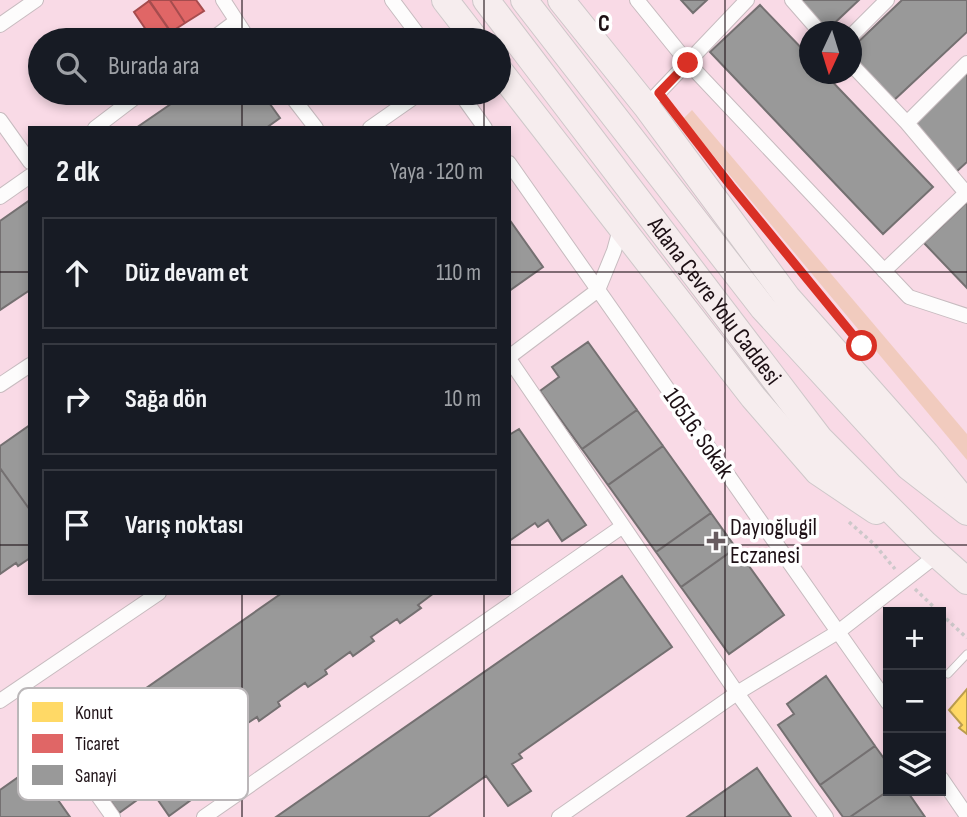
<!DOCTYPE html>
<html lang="tr">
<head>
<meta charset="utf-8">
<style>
	body { margin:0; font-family:"Sofia Sans Condensed",sans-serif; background:#20242c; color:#f1f3f6 }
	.controls { position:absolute; right:21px; bottom:21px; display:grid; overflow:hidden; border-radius:0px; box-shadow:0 4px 10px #0003 }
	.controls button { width:63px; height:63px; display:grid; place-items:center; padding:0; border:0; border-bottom:2px solid #363941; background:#171b24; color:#f1f3f6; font:35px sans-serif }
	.compass { position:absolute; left:799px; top:21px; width:63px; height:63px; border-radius:50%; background:#171b24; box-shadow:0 4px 10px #0003; rotate:184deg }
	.stop { position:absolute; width:21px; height:21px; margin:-16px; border:5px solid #d93025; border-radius:50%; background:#fff }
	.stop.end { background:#d93025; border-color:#fff; box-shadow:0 2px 7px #0008 }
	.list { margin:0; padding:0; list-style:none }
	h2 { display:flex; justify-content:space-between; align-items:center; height:91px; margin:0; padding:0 28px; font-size:30px }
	h2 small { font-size:23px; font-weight:400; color:#9ea1a6 }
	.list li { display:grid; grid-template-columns:46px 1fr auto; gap:21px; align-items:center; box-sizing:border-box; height:112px; margin:0 14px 14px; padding:0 14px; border:2px solid #363941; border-radius:0px }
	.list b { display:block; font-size:26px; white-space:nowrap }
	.list em { font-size:23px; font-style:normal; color:#9ea1a6 }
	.icon { flex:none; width:38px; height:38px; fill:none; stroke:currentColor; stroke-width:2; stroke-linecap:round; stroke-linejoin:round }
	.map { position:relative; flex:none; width:967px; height:817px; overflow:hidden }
	.search { position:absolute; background:#171b24; box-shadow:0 4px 10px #0003; left:28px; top:28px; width:483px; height:77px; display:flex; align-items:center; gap:18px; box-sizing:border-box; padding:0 24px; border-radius:38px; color:#9ea1a6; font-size:26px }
	.panel { position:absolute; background:#171b24; box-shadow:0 4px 10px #0003; left:28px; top:126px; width:483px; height:469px; border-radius:0px }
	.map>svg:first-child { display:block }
	.built { fill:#f9dae6; fill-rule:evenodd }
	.green { fill:#f1cbbe }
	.homes { fill:#ffd966; stroke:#bb9d4e; stroke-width:2 }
	.shops { fill:#e06666; stroke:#a64c4e; stroke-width:2 }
	.industry { fill:#999; stroke:#747071; stroke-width:2 }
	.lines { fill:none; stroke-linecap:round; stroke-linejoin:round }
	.lane-casing { stroke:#c7bbbf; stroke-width:9 }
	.street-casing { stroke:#c7bbbf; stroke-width:16 }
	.highway-casing { stroke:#cec7c9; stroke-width:28 }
	.path { stroke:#cdc8ca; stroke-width:3.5; stroke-dasharray:3.5 3.5; stroke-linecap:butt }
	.lane { stroke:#fdfcfc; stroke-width:7 }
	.street { stroke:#fdfcfc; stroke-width:14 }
	.highway { stroke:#f6edee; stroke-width:26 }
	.route { stroke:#d93025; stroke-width:9 }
	.grid { fill:none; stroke:#1d1015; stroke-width:2; stroke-opacity:0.55 }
	.poi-dot { fill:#685c60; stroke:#fff; stroke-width:2.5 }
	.labels { text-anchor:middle; stroke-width:7; stroke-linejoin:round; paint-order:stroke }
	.street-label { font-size:24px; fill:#1d1015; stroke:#fff }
	.poi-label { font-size:24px; fill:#1d1015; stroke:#fff; text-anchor:start }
	.key { fill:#fff; stroke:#bbb7b9; stroke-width:2 }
	.key-label { font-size:19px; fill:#1d1015 }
	.grid-label { font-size:23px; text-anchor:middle; font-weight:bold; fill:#1d1015; stroke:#fff; stroke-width:7; stroke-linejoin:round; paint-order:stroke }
</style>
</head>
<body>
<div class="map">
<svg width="967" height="817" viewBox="0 0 967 817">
	<rect width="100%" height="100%" fill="#f4e8ec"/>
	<!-- built -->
	<path class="built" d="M 0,0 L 967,0 L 967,817 L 0,817 ZM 810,32 L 852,32 L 852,74 L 810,74 ZM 40,40 L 499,40 L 499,93 L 40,93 ZM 30,128 L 509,128 L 509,593 L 30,593 ZM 888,612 L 941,612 L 941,791 L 888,791 Z"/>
	<!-- green -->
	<path class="green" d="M 692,110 L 967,434 L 967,460 L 683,119 Z"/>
	<!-- homes -->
	<path class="homes" d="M 967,689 L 967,734 L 959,728 L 962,725 L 949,710 Z"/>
	<!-- shops -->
	<path class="shops" d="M 149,0 L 170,0 L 185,23 L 171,32 Z
		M 170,0 L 196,0 L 204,11 L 185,23 Z
		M 149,1 L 172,34 L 163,40 L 153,40 L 134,12 Z"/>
	<!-- industry -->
	<path class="industry" d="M 681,0 L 707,0 L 693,13 Z
		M 796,0 L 859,0 L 826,31 Z
		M 902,0 L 967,0 L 967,32 L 892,102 L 852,59 L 852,48 Z
		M 760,5 L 810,57 L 810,74 L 825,74 L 933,187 L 883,234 L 710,52 Z
		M 967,71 L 967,162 L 956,172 L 910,124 Z
		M 187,93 L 262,93 L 280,118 L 266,128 L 136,128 Z
		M 30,200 L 30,290 L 0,310 L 0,221 Z
		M 967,202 L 967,288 L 924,243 Z
		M 509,219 L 543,267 L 509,291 Z
		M 588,342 L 637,410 L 582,449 L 540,391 L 559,377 L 552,367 Z
		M 637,410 L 663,446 L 608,485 L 582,449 Z
		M 30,425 L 30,510 L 0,468 L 0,446 Z
		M 519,429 L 586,525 L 562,541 L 548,520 L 538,527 L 535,523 L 509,541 L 509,435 Z
		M 663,446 L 711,513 L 656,552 L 608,485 Z
		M 0,468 L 30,510 L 30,558 L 18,566 L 16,563 L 0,574 Z
		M 711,513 L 736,548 L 681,587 L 656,552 Z
		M 736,548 L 784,615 L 729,654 L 681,587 Z
		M 622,576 L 672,647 L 519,754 L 522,758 L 512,764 L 531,791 L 508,806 L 486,776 L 428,817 L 276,817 Z
		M 282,593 L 434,593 L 418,605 L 421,608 L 400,623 L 397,619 L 371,637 L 374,641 L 353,656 L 350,652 L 325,670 L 327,674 L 308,687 L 305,683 L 278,702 L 280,706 L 259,721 L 257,717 L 231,734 L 234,738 L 214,753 L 211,749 L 183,768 L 186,772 L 176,779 L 191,800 L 169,816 L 151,790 L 119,813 L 69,742 Z
		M 826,676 L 875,746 L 820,785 L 778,725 L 794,714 L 787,704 Z
		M 875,746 L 888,764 L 888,791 L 850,817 L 843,817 L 820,785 Z
		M 34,766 L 70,817 L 0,817 L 0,790 Z
		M 757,768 L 791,817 L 687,817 Z
		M 888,791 L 907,791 L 925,817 L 850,817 Z"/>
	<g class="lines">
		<!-- lane casing -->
		<g class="lane-casing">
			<path id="lane" d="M 948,674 L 967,654"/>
		</g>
		<!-- street casing -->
		<g class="street-casing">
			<path id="street" d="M 223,0 L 249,40
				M 392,0 L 422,40
				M 637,0 L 688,63 L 909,297 L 967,316
				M 792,0 L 820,32
				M 0,25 L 36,0
				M 852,35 L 887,0
				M 211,40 L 235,22
				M 452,40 L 463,23
				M 852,65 L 907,123 L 966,193
				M 289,93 L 316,128
				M 460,93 L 485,128
				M 646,106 L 747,0
				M 0,120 L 30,162
				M 907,123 L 967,63
				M 95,128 L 141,93
				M 370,128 L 420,93
				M 509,163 L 888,703
				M 0,197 L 30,176
				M 884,271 L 967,192
				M 509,357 L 598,290 L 614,251 L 620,229
				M 509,359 L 737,693 L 826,817
				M 0,385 L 30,365
				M 21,687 L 113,817
				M 0,701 L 159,593
				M 941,778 L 967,816
				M 204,817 L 623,526
				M 559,817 L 737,693 L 838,632 L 937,555"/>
		</g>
		<!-- highway casing -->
		<g class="highway-casing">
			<g id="highway">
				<path d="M 445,0 L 476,40"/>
				<path id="s1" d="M 486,0 L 820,439 L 924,543 L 967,581"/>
				<path d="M 524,0 L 763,308 L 909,467 L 967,512"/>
				<path d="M 561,0 L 646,106 L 787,297 L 926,454 L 957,492"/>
				<path d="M 499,70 L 753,397 L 818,472 L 876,511"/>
			</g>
		</g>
		<!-- path -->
		<path class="path" d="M 778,244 L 848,330
			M 849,522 L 875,545 L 895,569
			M 915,589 L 939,612
			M 941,614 L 967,638"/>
		<!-- lane -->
		<use href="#lane" class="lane"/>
		<!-- street -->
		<use href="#street" class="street"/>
		<!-- highway -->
		<use href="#highway" class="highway"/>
	</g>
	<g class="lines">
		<!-- route -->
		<path class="route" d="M 688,63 L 659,93 L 731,186 L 862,346"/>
	</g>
	<!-- grid -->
	<path class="grid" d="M 242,0 L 242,40M 484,0 L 484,40M 725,0 L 725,817M 242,93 L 242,128M 484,93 L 484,128M 0,272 L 30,272M 509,272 L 967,272M 0,545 L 30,545M 509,545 L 967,545M 242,593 L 242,817M 484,593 L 484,817"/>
	<!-- markers -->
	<path class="poi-dot" d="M712.5 530.5h7v7h7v7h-7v7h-7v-7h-7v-7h7z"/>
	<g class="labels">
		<!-- street labels -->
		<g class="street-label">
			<text dy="8" stroke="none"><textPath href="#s1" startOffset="378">Adana Çevre Yolu Caddesi</textPath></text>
			<text transform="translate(699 433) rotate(55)" y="8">10516. Sokak</text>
		</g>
		<!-- poi labels -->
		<g class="poi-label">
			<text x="730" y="535">Dayıoğlugil<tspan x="730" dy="28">Eczanesi</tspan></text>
		</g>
	</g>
	<!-- legend -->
	<rect x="18" y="688" width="230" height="112" rx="10" class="key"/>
	<rect x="32" y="702" width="31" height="20" fill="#ffd966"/>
	<rect x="32" y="734" width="31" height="19" fill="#e06666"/>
	<rect x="32" y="765" width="31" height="20" fill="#999"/>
	<g class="key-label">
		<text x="75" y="719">Konut</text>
		<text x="75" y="750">Ticaret</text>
		<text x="75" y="782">Sanayi</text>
	</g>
	<g class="grid-label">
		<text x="604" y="31">C</text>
	</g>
</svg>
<div class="controls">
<button>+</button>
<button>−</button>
<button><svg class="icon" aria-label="layers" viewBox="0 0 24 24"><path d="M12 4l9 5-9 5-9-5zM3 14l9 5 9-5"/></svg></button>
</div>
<svg class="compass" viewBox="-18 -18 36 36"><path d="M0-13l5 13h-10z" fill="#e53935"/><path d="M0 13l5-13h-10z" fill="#9ea1a6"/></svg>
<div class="stop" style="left:862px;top:346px"></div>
<div class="stop end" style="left:688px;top:63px"></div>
<div class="search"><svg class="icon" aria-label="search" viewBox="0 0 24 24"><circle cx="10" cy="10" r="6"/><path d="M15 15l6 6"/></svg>Burada ara</div>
<section class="panel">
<h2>2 dk<small>Yaya · 120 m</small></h2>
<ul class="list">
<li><svg class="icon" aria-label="ahead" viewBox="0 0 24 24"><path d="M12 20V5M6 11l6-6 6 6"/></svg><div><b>Düz devam et</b></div><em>110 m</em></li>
<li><svg class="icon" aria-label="right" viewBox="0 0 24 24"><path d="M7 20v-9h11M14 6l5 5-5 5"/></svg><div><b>Sağa dön</b></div><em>10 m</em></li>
<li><svg class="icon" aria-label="arrive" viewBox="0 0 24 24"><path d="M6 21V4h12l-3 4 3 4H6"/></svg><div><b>Varış noktası</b></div></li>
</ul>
</section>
</div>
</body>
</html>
